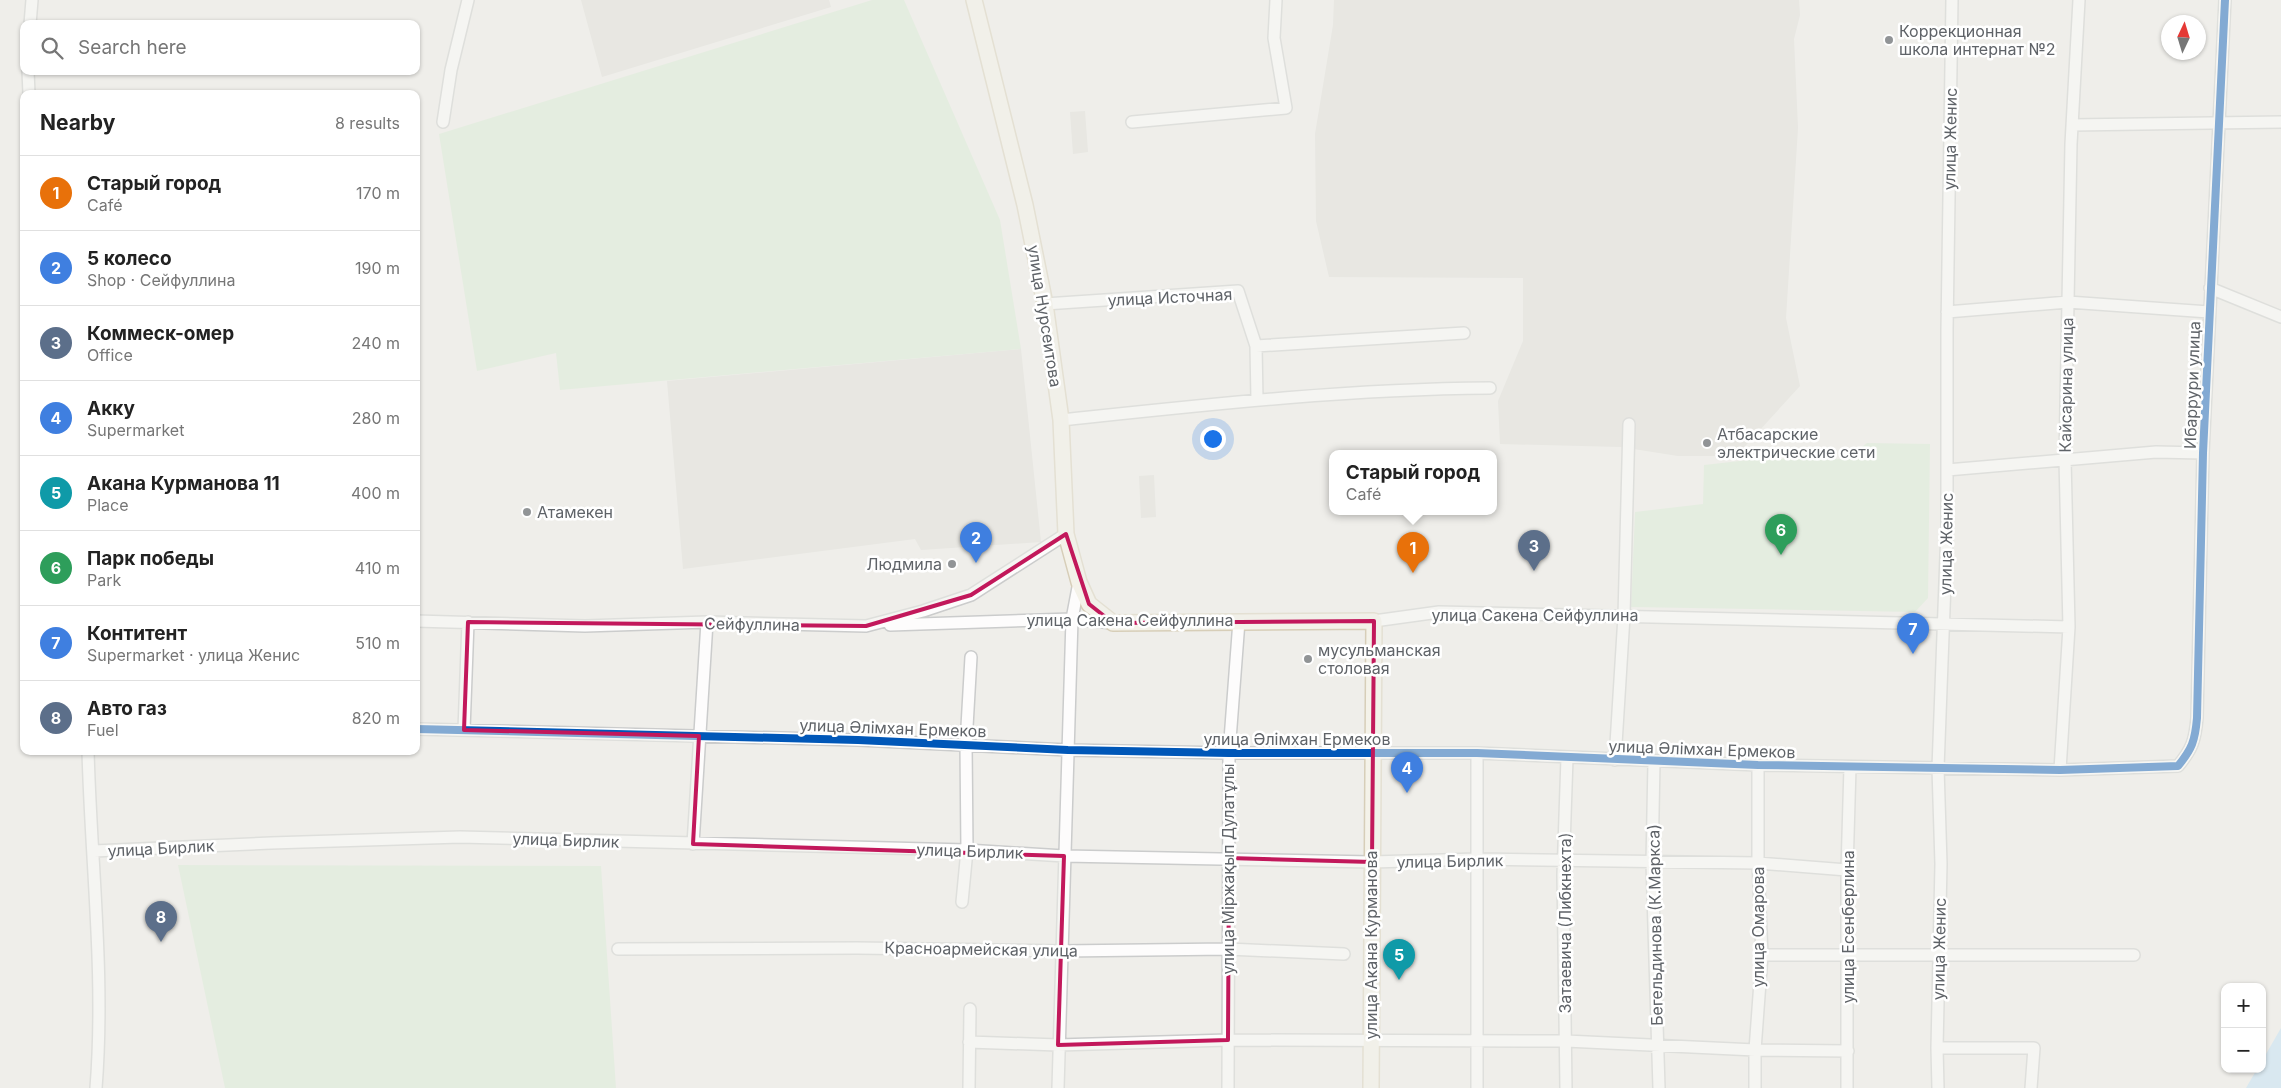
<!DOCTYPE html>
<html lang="en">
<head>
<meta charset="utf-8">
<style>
	body { margin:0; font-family:Inter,sans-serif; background:#f6f6f6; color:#222 }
	.controls { position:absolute; right:15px; bottom:15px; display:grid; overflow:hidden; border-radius:10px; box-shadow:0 1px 4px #0004 }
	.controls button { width:45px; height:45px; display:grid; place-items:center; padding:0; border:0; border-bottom:1px solid #e0e0e0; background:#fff; color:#222; font:25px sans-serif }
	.compass { position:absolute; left:2161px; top:15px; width:45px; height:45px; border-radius:50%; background:#fff; box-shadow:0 1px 4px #0004; rotate:4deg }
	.you { position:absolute; left:1212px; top:438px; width:18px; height:18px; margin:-12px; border:4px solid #fff; border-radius:50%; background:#1a73e8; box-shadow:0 0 0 8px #1a73e833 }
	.badge { display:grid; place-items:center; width:32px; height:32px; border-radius:50%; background:#db2777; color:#fff; font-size:16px; font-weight:700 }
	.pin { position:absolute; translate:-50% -41px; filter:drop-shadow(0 1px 2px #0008) }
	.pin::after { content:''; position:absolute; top:26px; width:18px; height:15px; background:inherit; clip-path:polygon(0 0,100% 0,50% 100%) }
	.popup { position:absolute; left:1329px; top:450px; width:168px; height:65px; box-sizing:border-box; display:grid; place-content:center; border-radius:10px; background:#fff; filter:drop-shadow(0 1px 4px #0005); font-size:16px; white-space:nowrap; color:#767676 }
	.popup b { font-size:19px; color:#222 }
	.popup::after { content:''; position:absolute; left:50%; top:100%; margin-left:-10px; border:10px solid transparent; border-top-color:#fff }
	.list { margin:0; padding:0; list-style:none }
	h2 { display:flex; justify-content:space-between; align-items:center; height:65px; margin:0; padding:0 20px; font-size:21px }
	h2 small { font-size:16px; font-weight:400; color:#767676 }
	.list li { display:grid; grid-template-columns:32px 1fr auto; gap:15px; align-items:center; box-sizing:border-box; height:75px; padding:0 20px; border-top:1px solid #e0e0e0 }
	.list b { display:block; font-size:19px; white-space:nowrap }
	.list p { margin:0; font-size:16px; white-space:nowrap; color:#767676 }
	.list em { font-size:16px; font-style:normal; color:#767676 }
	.icon { flex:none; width:28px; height:28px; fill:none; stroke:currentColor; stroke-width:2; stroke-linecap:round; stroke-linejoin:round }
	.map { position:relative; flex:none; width:2281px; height:1088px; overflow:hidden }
	.search { position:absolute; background:#fff; box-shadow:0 1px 4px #0004; left:20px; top:20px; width:400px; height:55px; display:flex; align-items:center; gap:12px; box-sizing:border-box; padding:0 18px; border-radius:10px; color:#767676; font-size:19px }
	.panel { position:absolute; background:#fff; box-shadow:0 1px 4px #0004; left:20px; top:90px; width:400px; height:665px; border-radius:10px }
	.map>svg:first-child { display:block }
	.industrial { fill:#dfddda }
	.green { fill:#d8ebd6 }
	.water { fill:#bfe0f9 }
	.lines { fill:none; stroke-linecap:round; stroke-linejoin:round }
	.minor-casing { stroke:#cbcccc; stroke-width:14 }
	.major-casing { stroke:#d7ceb8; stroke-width:18 }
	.minor { stroke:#fdfcfc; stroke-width:11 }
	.major { stroke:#f4f2e9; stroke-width:15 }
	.cycleway-casing { stroke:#fff; stroke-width:11 }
	.cycleway { stroke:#0057b8; stroke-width:8 }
	.marked { fill:none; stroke:#c2185b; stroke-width:4; stroke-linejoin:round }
	.poi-dot { fill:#919496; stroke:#fff; stroke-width:2 }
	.labels { text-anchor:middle; stroke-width:5; stroke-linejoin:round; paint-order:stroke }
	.poi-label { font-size:16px; fill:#5f6368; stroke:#fff; text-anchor:start }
	.street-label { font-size:16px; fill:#5f6368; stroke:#fff }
</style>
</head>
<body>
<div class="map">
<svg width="2281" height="1088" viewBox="0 0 2281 1088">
	<rect width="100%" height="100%" fill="#efeeea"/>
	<!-- industrial -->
	<path class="industrial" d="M 581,0 L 829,0 L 831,7 L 602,77 Z
		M 1334,0 L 1799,0 L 1800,15 L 1794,39 L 1798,128 L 1786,318 L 1800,386 L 1736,456 L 1678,456 L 1621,447 L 1500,444 L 1498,401 L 1523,341 L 1523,278 L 1329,277 L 1316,221 L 1315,134 L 1333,25 Z
		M 1085,111 L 1088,152 L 1073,154 L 1070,112 Z
		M 1021,349 L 1041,542 L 921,550 L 915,539 L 683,569 L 667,381 Z
		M 1154,475 L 1156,517 L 1141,518 L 1139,476 Z"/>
	<!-- green -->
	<path class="green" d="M 872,0 L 904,0 L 1000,220 L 1021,349 L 560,390 L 556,353 L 477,371 L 439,134 Z
		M 1867,443 L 1930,444 L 1928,598 L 1915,612 L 1631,607 L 1635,512 L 1703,504 L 1704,465 L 1757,459 L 1846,459 Z
		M 178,865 L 601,866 L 616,1088 L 225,1088 Z"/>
	<!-- water -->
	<path class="water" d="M 2281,1028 L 2281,1088 L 2246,1088 L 2257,1069 L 2262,1069 L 2262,1061 Z"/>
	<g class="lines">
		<!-- minor casing -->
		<g class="minor-casing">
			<path id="minor" d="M 30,24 L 32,0
				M 28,71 L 29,94
				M 443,122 L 451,70 L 468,0
				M 1132,122 L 1286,108 L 1274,38 L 1276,0
				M 2072,125 L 2281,122
				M 2210,288 L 2281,317
				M 1045,304 L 1238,291 L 1256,346 L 1257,400
				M 1947,312 L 2068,302 L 2209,312
				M 1256,346 L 1464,333
				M 1061,420 C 1203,405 1346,389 1490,388
				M 1947,470 L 2156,452 L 2203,453
				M 416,621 L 585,626 L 707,622 L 866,626 L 923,611 L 971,595 L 1066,534
				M 1374,621 L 1439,612 L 2069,627
				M 890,625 L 1072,619 L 1113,623
				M 416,729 L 858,740 L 1068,750 L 1229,753 L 1477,753 L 1758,765 L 2060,770 L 2178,766 C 2192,749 2195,741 2197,718 L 2203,453 L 2225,0
				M 464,730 L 468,622
				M 88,751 C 91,864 105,975 96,1088
				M 1615,760 L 1624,616 L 1629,424
				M 1654,762 L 1652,863 L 1659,1088
				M 2060,770 L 2069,627 L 2065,459 L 2071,144 L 2079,0
				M 693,844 L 707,622
				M 94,851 L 271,843 L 460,837 L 967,850 L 1064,856 L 1372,862 L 1477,859 L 1758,863 L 1847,870
				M 962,902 L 967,850 L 966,744 L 971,657
				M 618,949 L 857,948 L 1062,951 L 1228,949 L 1344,954
				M 1762,955 L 2134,955
				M 969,1042 L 1058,1045 L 1228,1040 L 1566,1041 L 1755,1050 L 1848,1051
				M 1937,1048 L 2034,1048 L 2031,1088
				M 969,1088 L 970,1009
				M 1058,1088 L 1072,619 L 1079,582
				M 1228,1088 L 1229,753 L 1239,621
				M 1477,1088 L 1477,753
				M 1566,1088 L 1563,875 L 1567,758
				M 1755,1088 L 1755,1050 L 1762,955 L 1758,863 L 1758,765
				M 1847,1088 L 1847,870 L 1850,767
				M 1938,1088 L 1937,1048 L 1941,864 L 1938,768 L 1947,529 L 1947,330 L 1952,0"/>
		</g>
		<!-- major casing -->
		<g class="major-casing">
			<path id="major" d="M 974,0 L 1025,205 L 1045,304 L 1061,420 L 1066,534 L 1079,582 L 1089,604 L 1113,623 L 1374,621 L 1371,1088"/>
		</g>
		<!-- minor -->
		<use href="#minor" class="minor"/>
		<!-- major -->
		<use href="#major" class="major"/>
		<!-- cycleway casing -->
		<g class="cycleway-casing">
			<path id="cycleway" d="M 416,729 L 858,740 L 1068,750 L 1229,753 L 1477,753 L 1758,765 L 2060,770 L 2178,766 C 2192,749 2195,741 2197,718 L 2203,453 L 2225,0"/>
		</g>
		<!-- cycleway -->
		<use href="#cycleway" class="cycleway"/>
	</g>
	<!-- marked area -->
	<path d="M0 0H2281V1088H0ZM 1066,534 L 1089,604 L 1113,623 L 1374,621 L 1372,862 L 1229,858 L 1228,1040 L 1058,1045 L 1064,856 L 693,844 L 699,736 L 464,730 L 468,622 L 866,626 L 971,595 Z" fill="#efeeea" fill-opacity=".55" fill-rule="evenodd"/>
	<path class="marked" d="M 1066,534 L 1089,604 L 1113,623 L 1374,621 L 1372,862 L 1229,858 L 1228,1040 L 1058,1045 L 1064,856 L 693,844 L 699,736 L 464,730 L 468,622 L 866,626 L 971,595 Z"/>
	<!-- markers -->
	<g class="poi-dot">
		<circle cx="1889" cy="40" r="5"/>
		<circle cx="1707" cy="443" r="5"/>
		<circle cx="527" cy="512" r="5"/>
		<circle cx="952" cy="564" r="5"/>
		<circle cx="1308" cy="659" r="5"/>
	</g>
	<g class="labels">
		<!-- poi labels -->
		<g class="poi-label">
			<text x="1899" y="37">Коррекционная<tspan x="1899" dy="18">школа интернат №2</tspan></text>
			<text x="1717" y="440">Атбасарские<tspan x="1717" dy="18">электрические сети</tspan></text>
			<text x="537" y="518">Атамекен</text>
			<text x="942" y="570" text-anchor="end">Людмила</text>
			<text x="1318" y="656">мусульманская<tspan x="1318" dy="18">столовая</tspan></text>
		</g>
		<!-- street labels -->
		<g class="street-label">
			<text transform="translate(1950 139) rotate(-89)" y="6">улица Женис</text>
			<text transform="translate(1170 297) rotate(-3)" y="6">улица Источная</text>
			<text transform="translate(1045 316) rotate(81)" y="6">улица Нурсеитова</text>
			<text transform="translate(2066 385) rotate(-89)" y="6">Кайсарина улица</text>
			<text transform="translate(2192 385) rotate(-88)" y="6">Ибаррури улица</text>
			<text transform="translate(1946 544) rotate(-89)" y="6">улица Женис</text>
			<text x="1535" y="621">улица Сакена Сейфуллина</text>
			<text x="1130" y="626">улица Сакена Сейфуллина</text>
			<text transform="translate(752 624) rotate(1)" y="6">Сейфуллина</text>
			<text transform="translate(893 728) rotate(2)" y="6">улица Әлімхан Ермеков</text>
			<text x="1297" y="745">улица Әлімхан Ермеков</text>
			<text transform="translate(1702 749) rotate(2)" y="6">улица Әлімхан Ермеков</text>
			<text transform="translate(566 840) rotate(2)" y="6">улица Бирлик</text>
			<text transform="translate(161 848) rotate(-3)" y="6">улица Бирлик</text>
			<text transform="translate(970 851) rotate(2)" y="6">улица Бирлик</text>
			<text transform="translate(1450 861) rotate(-1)" y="6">улица Бирлик</text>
			<text transform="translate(1228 869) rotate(-90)" y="6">улица Міржақып Дулатұлы</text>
			<text transform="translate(1565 923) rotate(-90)" y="6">Затаевича (Либкнехта)</text>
			<text transform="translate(1655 925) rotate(-91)" y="6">Бегельдинова (К.Маркса)</text>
			<text transform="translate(1758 927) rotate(-90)" y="6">улица Омарова</text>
			<text transform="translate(1848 927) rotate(-90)" y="6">улица Есенберлина</text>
			<text transform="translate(1371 945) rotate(-90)" y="6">улица Акана Курманова</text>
			<text transform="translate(981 949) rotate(1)" y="6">Красноармейская улица</text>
			<text transform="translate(1939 949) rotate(-89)" y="6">улица Женис</text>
		</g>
	</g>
</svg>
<div class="controls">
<button>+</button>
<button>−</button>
</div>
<svg class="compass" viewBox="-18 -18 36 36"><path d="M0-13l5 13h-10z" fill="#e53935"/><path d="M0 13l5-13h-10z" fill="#767676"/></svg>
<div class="you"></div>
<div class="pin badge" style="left:1413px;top:573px;background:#e8710a">1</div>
<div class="popup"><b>Старый город</b>Café</div>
<div class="pin badge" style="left:976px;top:563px;background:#3f7fe0">2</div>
<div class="pin badge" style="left:1534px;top:571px;background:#5c6f8a">3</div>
<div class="pin badge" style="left:1407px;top:793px;background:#3f7fe0">4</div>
<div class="pin badge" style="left:1399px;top:980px;background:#0f9aa8">5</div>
<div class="pin badge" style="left:1781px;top:555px;background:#2e9e5b">6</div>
<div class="pin badge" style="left:1913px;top:654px;background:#3f7fe0">7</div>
<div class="pin badge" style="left:161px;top:942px;background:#5c6f8a">8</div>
<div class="search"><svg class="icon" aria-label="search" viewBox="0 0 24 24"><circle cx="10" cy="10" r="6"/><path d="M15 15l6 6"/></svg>Search here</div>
<section class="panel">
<h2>Nearby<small>8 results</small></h2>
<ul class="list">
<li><span class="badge" style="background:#e8710a">1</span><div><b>Старый город</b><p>Café</p></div><em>170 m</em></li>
<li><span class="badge" style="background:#3f7fe0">2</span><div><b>5 колесо</b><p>Shop · Сейфуллина</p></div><em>190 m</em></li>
<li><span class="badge" style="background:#5c6f8a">3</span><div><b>Коммеск-омер</b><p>Office</p></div><em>240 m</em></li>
<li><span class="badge" style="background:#3f7fe0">4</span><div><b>Акку</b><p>Supermarket</p></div><em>280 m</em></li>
<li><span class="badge" style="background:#0f9aa8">5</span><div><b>Акана Курманова 11</b><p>Place</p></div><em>400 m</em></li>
<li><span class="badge" style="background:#2e9e5b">6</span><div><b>Парк победы</b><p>Park</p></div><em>410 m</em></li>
<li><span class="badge" style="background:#3f7fe0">7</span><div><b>Контитент</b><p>Supermarket · улица Женис</p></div><em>510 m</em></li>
<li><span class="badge" style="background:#5c6f8a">8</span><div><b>Авто газ</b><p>Fuel</p></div><em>820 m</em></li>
</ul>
</section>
</div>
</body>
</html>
